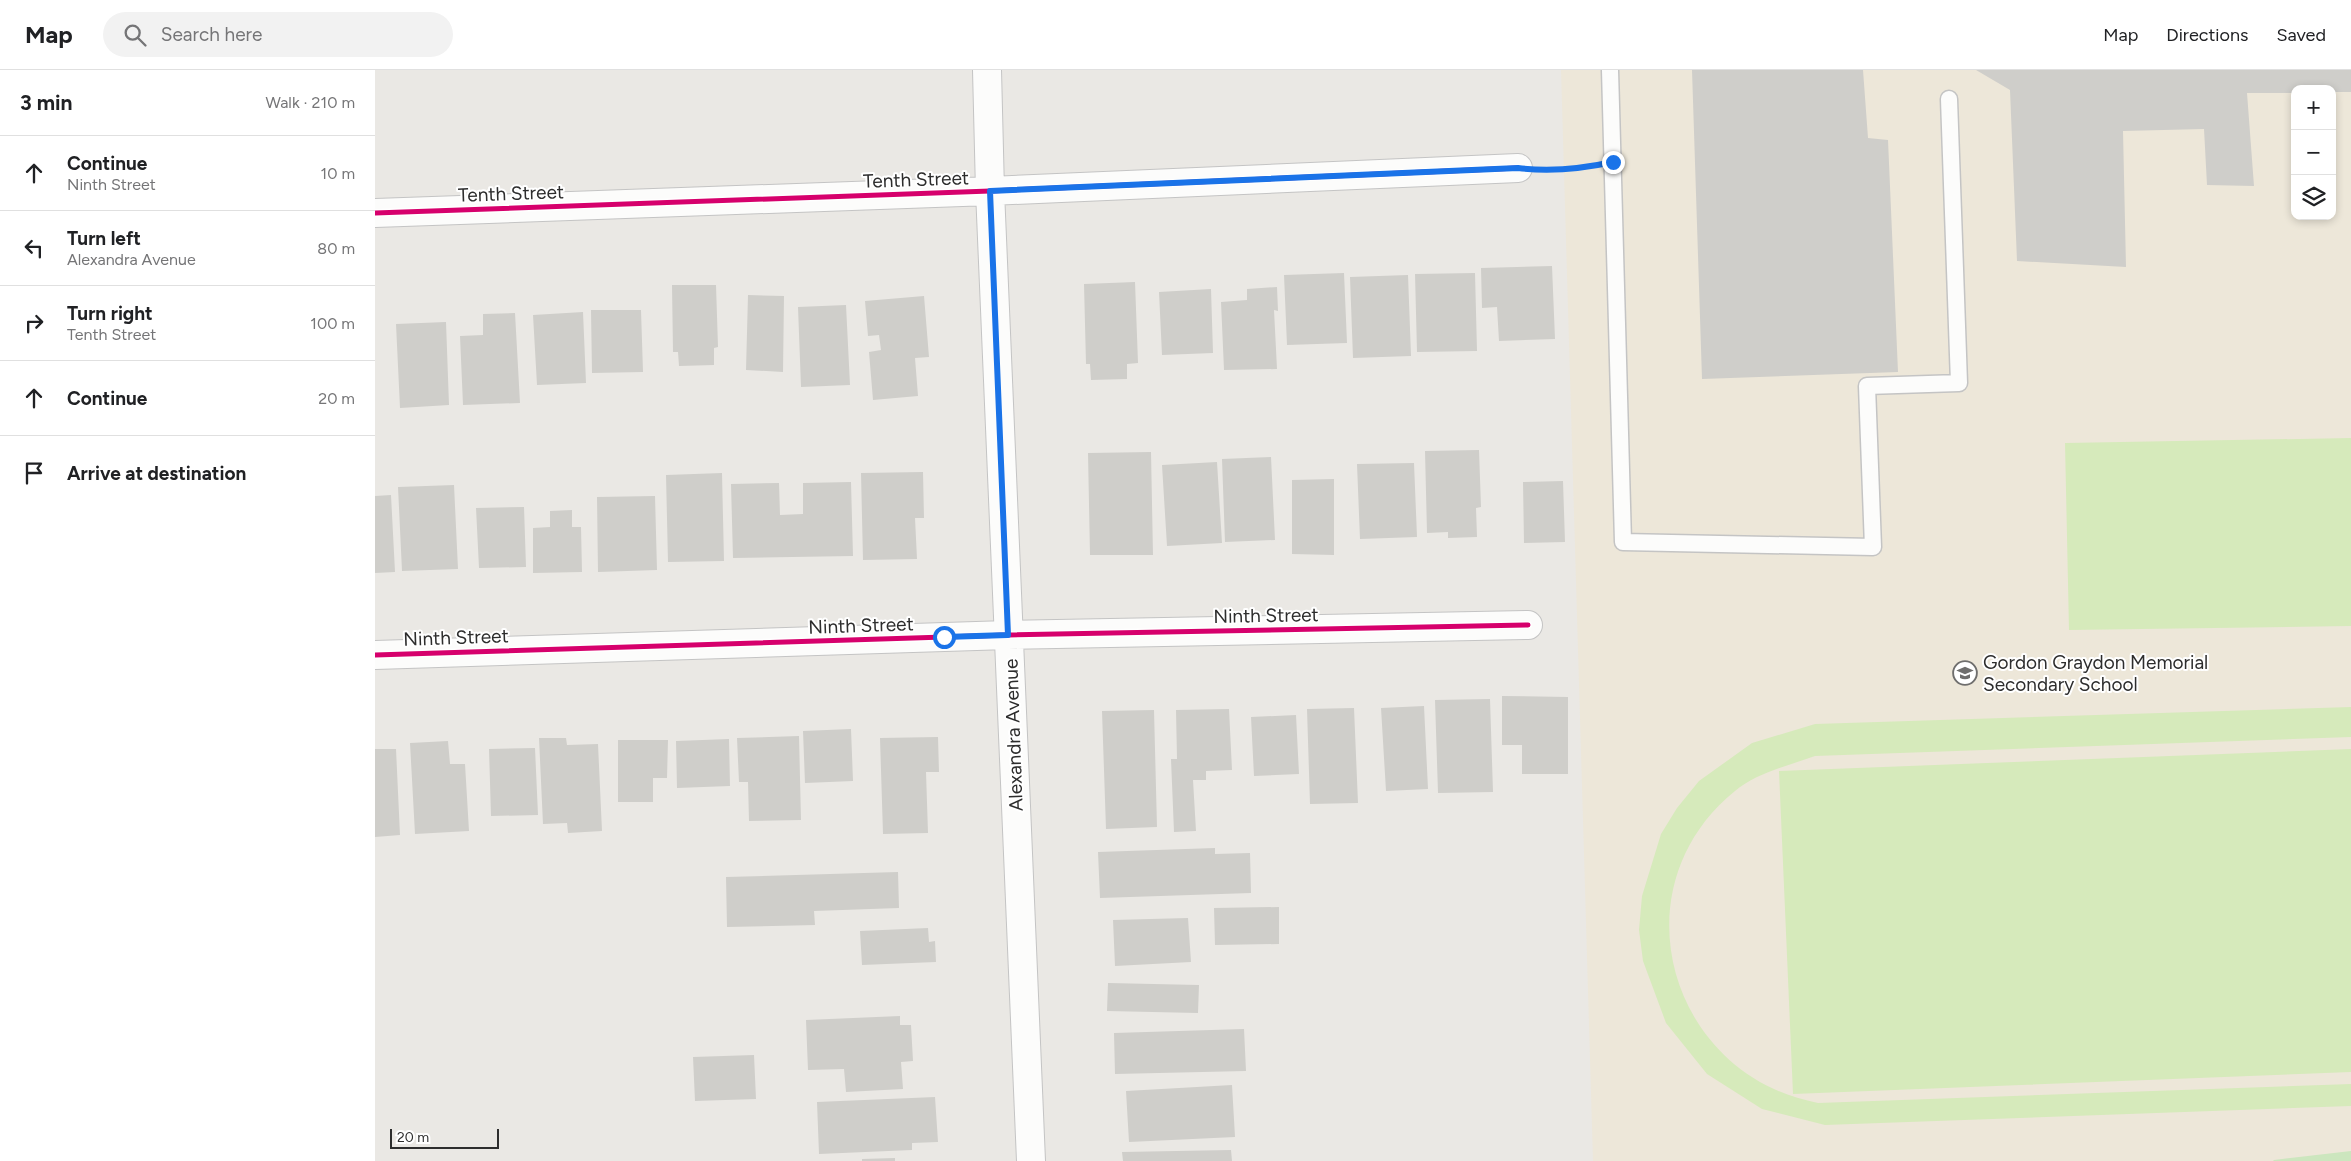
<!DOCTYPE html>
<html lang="en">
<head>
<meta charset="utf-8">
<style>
	body { margin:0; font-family:Figtree,sans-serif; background:#f2f2f2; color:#202124 }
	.controls { position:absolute; right:15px; top:15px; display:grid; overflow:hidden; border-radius:10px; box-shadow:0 2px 8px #0003 }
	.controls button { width:45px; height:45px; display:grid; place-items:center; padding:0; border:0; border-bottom:1px solid #e0e0e0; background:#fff; color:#202124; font:25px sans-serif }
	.scale { position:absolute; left:15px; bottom:12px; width:109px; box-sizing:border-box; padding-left:5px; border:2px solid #2d2d2d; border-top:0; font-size:14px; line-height:18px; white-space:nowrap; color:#2d2d2d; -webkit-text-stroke:4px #fff; paint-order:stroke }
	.stop { position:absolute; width:15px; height:15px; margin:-11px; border:4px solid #1a73e8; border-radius:50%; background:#fff }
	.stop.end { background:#1a73e8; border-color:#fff; box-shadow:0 1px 5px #0008 }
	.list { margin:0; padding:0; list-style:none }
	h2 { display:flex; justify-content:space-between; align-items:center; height:65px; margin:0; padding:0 20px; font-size:21px }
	h2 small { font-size:16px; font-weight:400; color:#757577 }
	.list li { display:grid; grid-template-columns:32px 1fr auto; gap:15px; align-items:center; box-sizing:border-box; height:75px; padding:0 20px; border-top:1px solid #e0e0e0 }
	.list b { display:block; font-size:19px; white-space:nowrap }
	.list p { margin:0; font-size:16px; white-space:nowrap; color:#757577 }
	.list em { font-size:16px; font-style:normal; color:#757577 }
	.icon { flex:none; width:28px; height:28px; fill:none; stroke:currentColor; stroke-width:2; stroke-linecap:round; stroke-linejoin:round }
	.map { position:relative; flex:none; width:1976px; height:1091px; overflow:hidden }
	header { display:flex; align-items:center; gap:30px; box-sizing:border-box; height:70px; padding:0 25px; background:#fff; border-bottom:1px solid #e0e0e0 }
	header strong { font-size:24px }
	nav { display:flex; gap:28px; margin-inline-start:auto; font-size:18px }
	.search { width:350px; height:45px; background:#f2f2f2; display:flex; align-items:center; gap:12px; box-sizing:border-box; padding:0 18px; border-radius:28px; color:#757577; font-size:19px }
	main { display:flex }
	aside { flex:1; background:#fff }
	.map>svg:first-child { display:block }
	.education { fill:#ede7d9; fill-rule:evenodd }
	.green { fill:#cce6be }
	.pitch { fill:#d6eabb }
	.building { fill:#cfceca }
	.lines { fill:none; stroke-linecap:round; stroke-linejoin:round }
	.service-casing { stroke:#c4c4c4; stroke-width:19 }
	.minor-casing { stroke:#c4c4c4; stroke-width:30 }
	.path { stroke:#c8c8c8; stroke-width:3; stroke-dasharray:4 2.5; stroke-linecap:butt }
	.service { stroke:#fcfcfb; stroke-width:16 }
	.minor { stroke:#fcfcfb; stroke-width:28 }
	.cycleway-casing { stroke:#fff; stroke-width:8 }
	.cycleway { stroke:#d6006c; stroke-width:5 }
	.route { stroke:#1a73e8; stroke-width:6 }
	.labels { text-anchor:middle; stroke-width:4; stroke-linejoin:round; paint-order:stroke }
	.street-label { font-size:19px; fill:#2d2d2d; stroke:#fff }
	.poi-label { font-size:19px; fill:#2d2d2d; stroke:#fff; text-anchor:start }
</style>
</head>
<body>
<header>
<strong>Map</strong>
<div class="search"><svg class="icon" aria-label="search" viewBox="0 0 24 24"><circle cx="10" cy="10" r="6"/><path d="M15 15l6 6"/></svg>Search here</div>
<nav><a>Map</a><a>Directions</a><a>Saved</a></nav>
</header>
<main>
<aside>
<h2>3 min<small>Walk · 210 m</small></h2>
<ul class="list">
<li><svg class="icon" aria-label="ahead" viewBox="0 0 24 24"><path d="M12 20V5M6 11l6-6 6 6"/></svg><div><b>Continue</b><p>Ninth Street</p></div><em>10 m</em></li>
<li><svg class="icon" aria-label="left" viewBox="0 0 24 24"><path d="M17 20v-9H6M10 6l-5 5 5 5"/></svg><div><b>Turn left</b><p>Alexandra Avenue</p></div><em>80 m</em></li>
<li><svg class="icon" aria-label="right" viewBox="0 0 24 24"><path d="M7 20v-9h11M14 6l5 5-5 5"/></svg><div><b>Turn right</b><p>Tenth Street</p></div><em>100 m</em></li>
<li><svg class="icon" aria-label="ahead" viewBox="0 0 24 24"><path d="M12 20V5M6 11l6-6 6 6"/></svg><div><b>Continue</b></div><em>20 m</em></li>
<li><svg class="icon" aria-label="arrive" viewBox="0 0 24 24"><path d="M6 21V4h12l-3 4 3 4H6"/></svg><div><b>Arrive at destination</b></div></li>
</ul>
</aside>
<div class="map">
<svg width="1976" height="1091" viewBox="0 0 1976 1091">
	<rect width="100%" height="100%" fill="#eae8e4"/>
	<!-- education -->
	<path class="education" d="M 1186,0 L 1976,0 L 1976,1091 L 1218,1091 ZM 1920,19 L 1957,19 L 1957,146 L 1920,146 Z"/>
	<!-- green -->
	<path class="green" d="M 1976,1081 L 1976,1091 L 1898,1091 L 1899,1090 Z"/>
	<!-- pitch -->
	<path class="pitch" d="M 1976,368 L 1976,556 L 1694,560 L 1690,373 Z
		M 1976,637 L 1976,667 L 1440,686 C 1413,696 1383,702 1360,721 C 1240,818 1294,1005 1443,1033 L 1976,1014 L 1976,1036 L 1450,1055 L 1387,1039 L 1332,1004 L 1291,953 L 1268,891 L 1264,860 L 1267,826 L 1286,764 L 1302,738 L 1324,711 L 1377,673 L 1440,654 Z
		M 1976,679 L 1976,1002 L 1418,1024 L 1404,701 Z"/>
	<!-- building -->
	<path class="building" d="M 1317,0 L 1488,0 L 1493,68 L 1513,70 L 1523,302 L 1327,309 Z
		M 1601,0 L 1976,0 L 1976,22 L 1957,22 L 1957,19 L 1920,19 L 1920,23 L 1872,23 L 1879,116 L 1832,115 L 1829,59 L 1748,61 L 1751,197 L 1642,191 L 1635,20 Z
		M 1177,196 L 1180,269 L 1124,271 L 1122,237 L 1107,238 L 1106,198 Z
		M 969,203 L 972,273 L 912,275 L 909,205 Z
		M 1100,203 L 1102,281 L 1042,282 L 1040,204 Z
		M 1033,205 L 1036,286 L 978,288 L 975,207 Z
		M 760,212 L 763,293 L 752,294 L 752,309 L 716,310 L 715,294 L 711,294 L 709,214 Z
		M 297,215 L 341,215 L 343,277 L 339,278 L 339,295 L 304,296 L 303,282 L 298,282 Z
		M 902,217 L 903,241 L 899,240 L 902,299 L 849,300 L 846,232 L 872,230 L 872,219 Z
		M 836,219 L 838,283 L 787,285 L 784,222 Z
		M 373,225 L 409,226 L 408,302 L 371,300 Z
		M 549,226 L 554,287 L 540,288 L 543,326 L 498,330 L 494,282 L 506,280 L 504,265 L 493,266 L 490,231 Z
		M 471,235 L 475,315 L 426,317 L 423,237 Z
		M 216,240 L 266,240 L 268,302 L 217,303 Z
		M 208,242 L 211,313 L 162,315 L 158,245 Z
		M 140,243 L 145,333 L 88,335 L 85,266 L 108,265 L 108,244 Z
		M 71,252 L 74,335 L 25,338 L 21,254 Z
		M 1104,380 L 1106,437 L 1101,438 L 1102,467 L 1073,468 L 1073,462 L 1052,463 L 1050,381 Z
		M 776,382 L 778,485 L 715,485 L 713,383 Z
		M 896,387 L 900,470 L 850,472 L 847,389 Z
		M 842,392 L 847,473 L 792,476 L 787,395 Z
		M 1039,393 L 1042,467 L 985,469 L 982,394 Z
		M 548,402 L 549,448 L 540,448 L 542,489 L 488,490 L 486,403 Z
		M 347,403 L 349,491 L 293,492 L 291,405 Z
		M 959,409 L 959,485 L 917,484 L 917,410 Z
		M 1188,411 L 1190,472 L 1149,473 L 1148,412 Z
		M 476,412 L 478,486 L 358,488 L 356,414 L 404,413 L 405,445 L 428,444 L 428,413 Z
		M 79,415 L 83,499 L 27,501 L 23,417 Z
		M 16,425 L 20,502 L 0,503 L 0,426 Z
		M 280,426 L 282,500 L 223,502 L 222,427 Z
		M 149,437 L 151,497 L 104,498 L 101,438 Z
		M 197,440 L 197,457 L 206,457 L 207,502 L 158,503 L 158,458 L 175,457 L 175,441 Z
		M 1127,626 L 1193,627 L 1193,704 L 1147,704 L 1147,675 L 1127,675 Z
		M 1115,629 L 1118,722 L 1063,723 L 1060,630 Z
		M 1049,636 L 1053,719 L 1011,721 L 1006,638 Z
		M 979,638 L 983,733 L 935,734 L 932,639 Z
		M 854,639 L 857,700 L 831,701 L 831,710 L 818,710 L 821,761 L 799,762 L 796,689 L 802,689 L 801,640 Z
		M 779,640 L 782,757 L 731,759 L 727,641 Z
		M 921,645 L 924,704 L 879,706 L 876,647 Z
		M 476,659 L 478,711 L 430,713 L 428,661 Z
		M 424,666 L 426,750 L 374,751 L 373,712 L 364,712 L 362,668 Z
		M 563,667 L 564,702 L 551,702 L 553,763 L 508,764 L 505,668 Z
		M 164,668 L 191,668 L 192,675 L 223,674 L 227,761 L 193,763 L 192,753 L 168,754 Z
		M 354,669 L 355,716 L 302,718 L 301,671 Z
		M 243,670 L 293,670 L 292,708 L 278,708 L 278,732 L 243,732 Z
		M 73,671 L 75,694 L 90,694 L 94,761 L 40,764 L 35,673 Z
		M 160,678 L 163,745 L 116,746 L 114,679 Z
		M 0,679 L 21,679 L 25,765 L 0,767 Z
		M 840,778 L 840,784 L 875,783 L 876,823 L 725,828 L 723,782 Z
		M 523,802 L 524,838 L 439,841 L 440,855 L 352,857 L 351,807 Z
		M 904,837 L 904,874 L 840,875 L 839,838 Z
		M 813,848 L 816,892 L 740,896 L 738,850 Z
		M 553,858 L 554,872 L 560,871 L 561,892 L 487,895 L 485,861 Z
		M 733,913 L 824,915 L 823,943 L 732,941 Z
		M 525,946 L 525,955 L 536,955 L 538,991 L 526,992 L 528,1019 L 471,1022 L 469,999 L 433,1000 L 431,950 Z
		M 869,959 L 871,1001 L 740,1004 L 739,963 Z
		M 379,985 L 381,1029 L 320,1031 L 318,987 Z
		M 857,1015 L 860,1067 L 754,1072 L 751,1021 Z
		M 560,1027 L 563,1072 L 537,1073 L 537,1080 L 444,1084 L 442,1032 Z
		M 856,1080 L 857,1091 L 748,1091 L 747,1082 Z
		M 520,1088 L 520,1091 L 487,1091 L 487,1089 Z"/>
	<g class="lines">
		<!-- service casing -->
		<g class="service-casing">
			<path id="service" d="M 1235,0 L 1248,472 L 1498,477 L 1492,316 L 1584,313 L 1574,29"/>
		</g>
		<!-- minor casing -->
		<g class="minor-casing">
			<path id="minor" d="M 612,0 L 615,121 L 656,1091
				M 0,143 L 615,121 L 1143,98
				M 0,585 L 633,565 L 1153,555"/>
		</g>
		<!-- path -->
		<path class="path" d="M 1175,100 L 1211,98"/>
		<!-- service -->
		<use href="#service" class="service"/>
		<!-- minor -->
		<use href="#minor" class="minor"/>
		<!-- cycleway casing -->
		<g class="cycleway-casing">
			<path id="cycleway" d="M 0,143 L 615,121 L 1143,98
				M 0,585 L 633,565 L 1153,555"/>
		</g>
		<!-- cycleway -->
		<use href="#cycleway" class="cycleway"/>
	</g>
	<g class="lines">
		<!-- route -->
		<path class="route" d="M 569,567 L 633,565 L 615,121 L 1143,98 C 1176,102 1206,99 1238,92"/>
	</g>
	<!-- icons -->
	<defs>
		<g id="school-ring" transform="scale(1.25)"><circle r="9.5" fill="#fff" stroke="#6f6e6d" stroke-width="1.5"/><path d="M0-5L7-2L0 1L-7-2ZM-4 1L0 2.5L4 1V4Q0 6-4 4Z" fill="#6f6e6d"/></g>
	</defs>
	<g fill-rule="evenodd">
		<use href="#school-ring" x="1590" y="603"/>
	</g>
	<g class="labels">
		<!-- street labels -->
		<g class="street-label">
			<text transform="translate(541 109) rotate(-2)" y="7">Tenth Street</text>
			<text transform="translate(136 123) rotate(-2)" y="7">Tenth Street</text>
			<text transform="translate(891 545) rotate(-1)" y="7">Ninth Street</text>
			<text transform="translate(486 555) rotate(-2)" y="7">Ninth Street</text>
			<text transform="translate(81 567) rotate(-2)" y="7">Ninth Street</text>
			<text transform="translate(638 665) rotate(-92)" y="7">Alexandra Avenue</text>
		</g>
		<!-- poi labels -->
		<g class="poi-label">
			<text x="1608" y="599">Gordon Graydon Memorial<tspan x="1608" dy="22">Secondary School</tspan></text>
		</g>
	</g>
</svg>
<div class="controls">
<button>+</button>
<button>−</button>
<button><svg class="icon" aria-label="layers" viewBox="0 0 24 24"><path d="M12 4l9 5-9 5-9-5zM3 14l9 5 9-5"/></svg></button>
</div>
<div class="scale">20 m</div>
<div class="stop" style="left:569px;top:567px"></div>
<div class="stop end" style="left:1238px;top:92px"></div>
</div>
</main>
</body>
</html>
